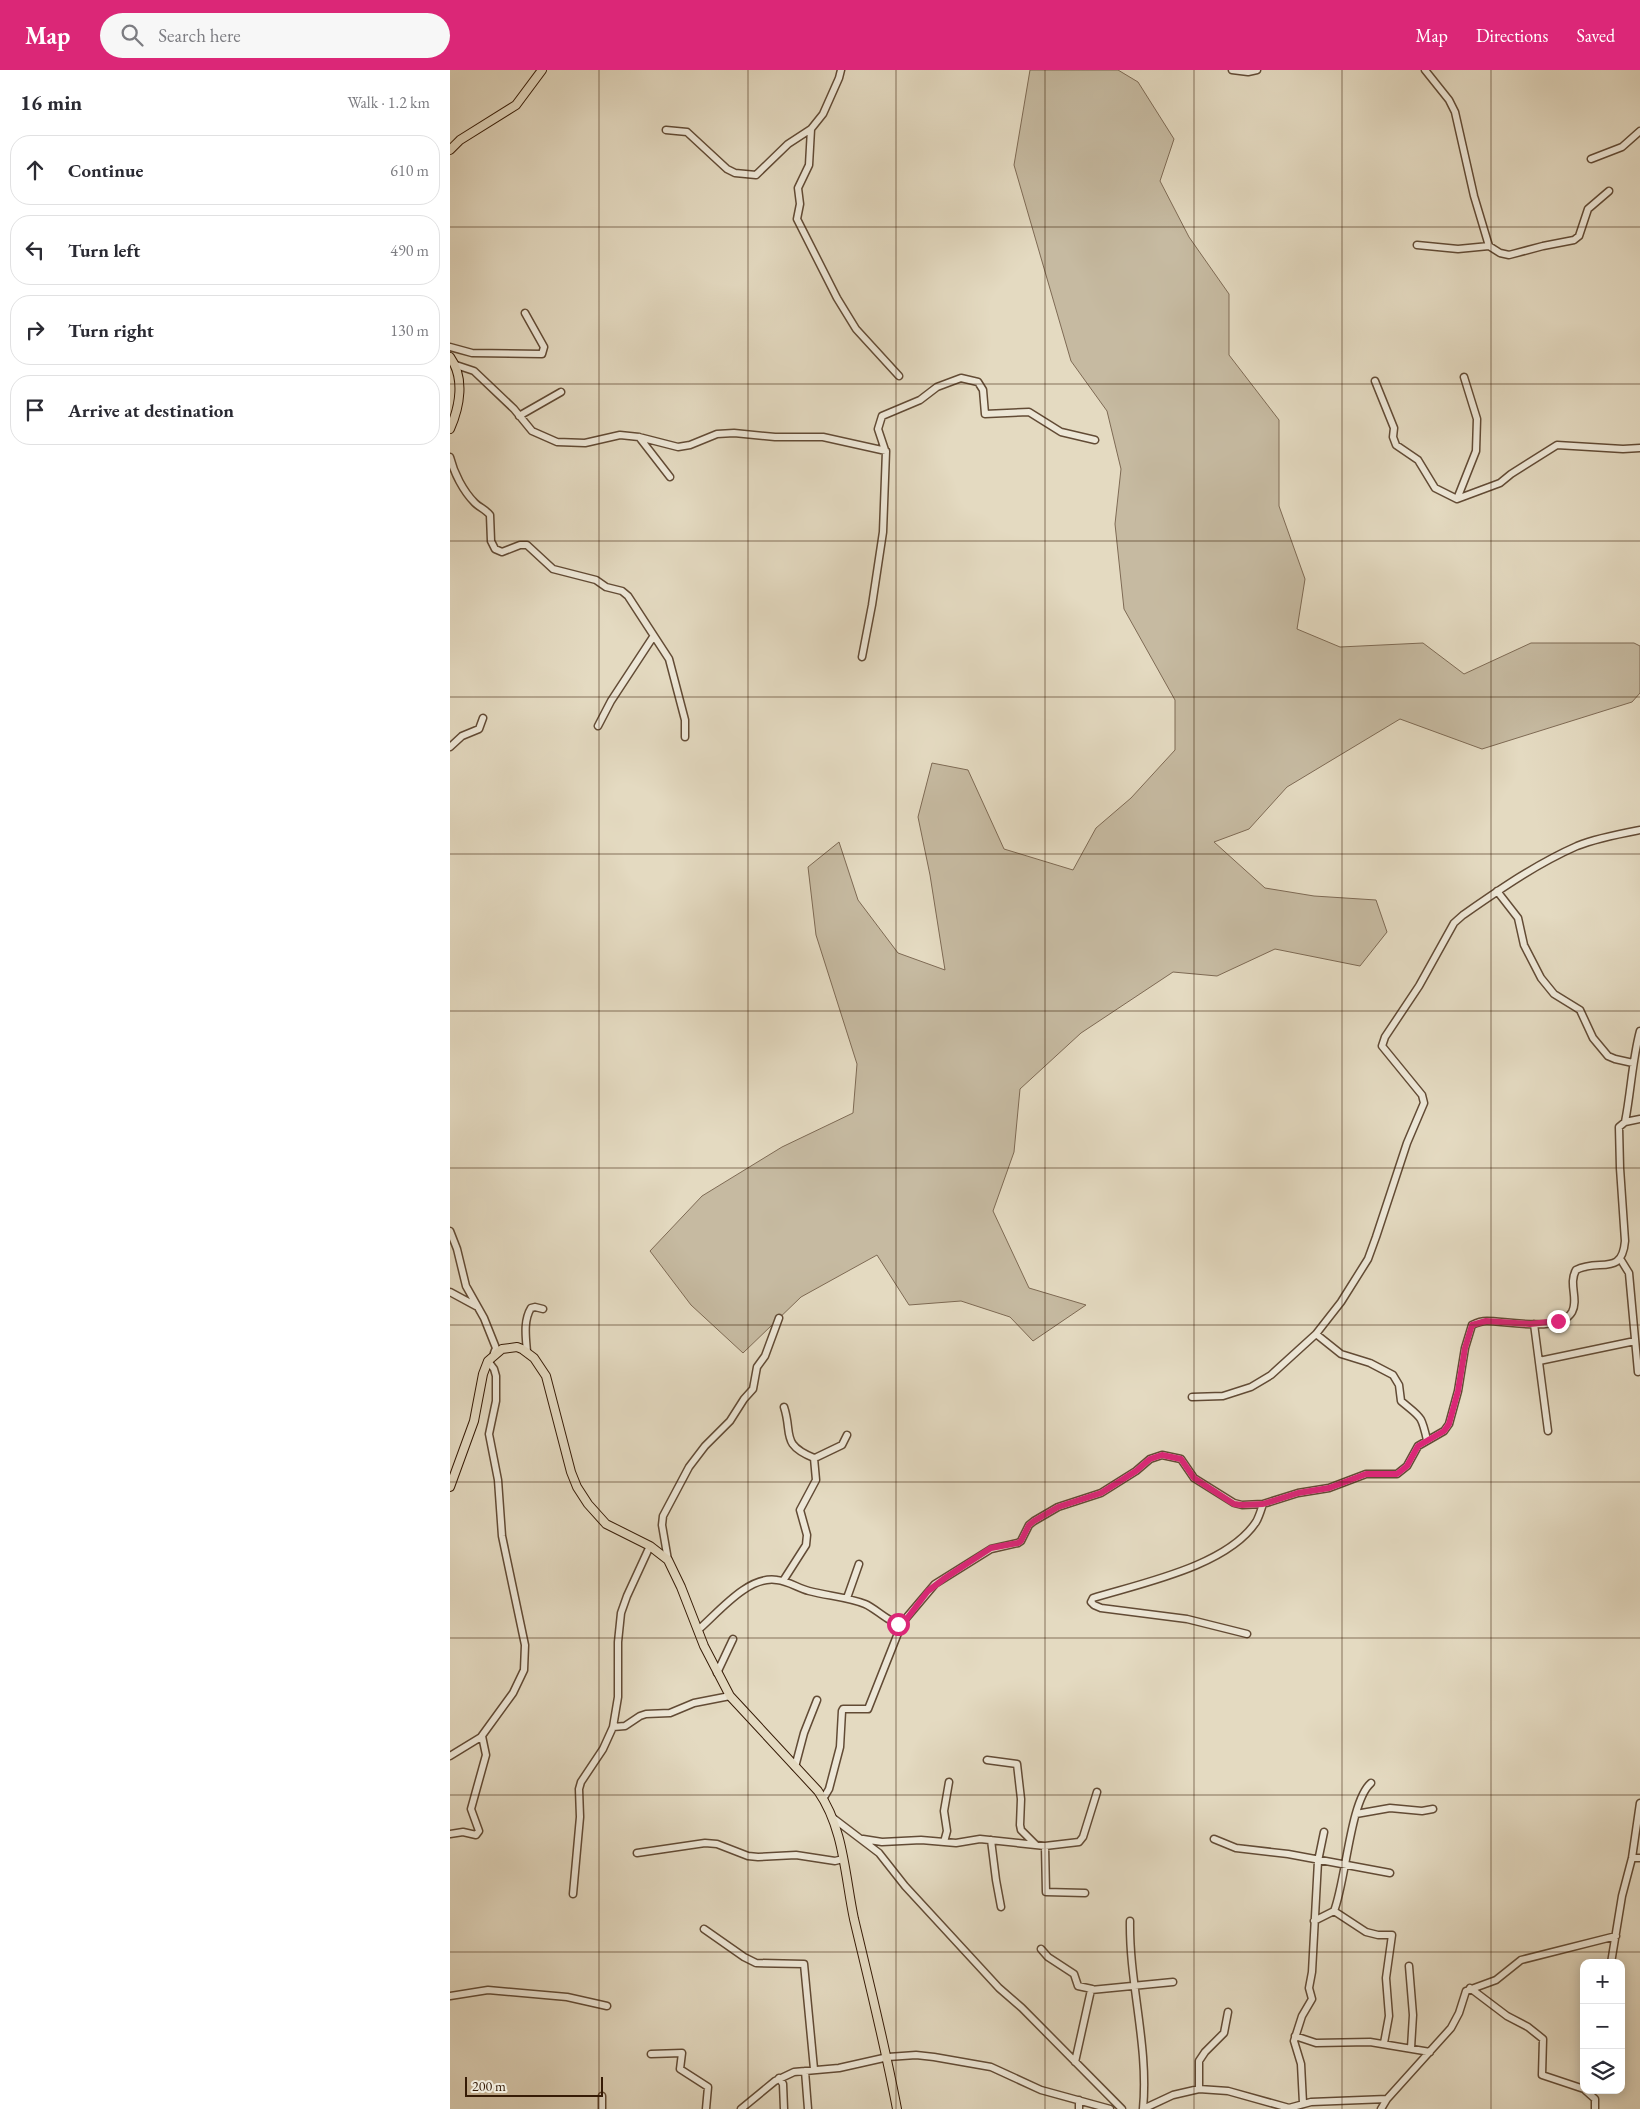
<!DOCTYPE html>
<html lang="en">
<head>
<meta charset="utf-8">
<style>
	body { margin:0; font-family:"EB Garamond",serif; background:#f7f7f7; color:#2b2b33 }
	.controls { position:absolute; right:15px; bottom:15px; display:grid; overflow:hidden; border-radius:10px; box-shadow:0 2px 12px #0003 }
	.controls button { width:45px; height:45px; display:grid; place-items:center; padding:0; border:0; border-bottom:1px solid #e1e1e2; background:#fff; color:#2b2b33; font:25px sans-serif }
	.scale { position:absolute; left:15px; bottom:12px; width:138px; box-sizing:border-box; padding-left:5px; border:2px solid #361b06; border-top:0; font-size:14px; line-height:18px; white-space:nowrap; color:#361b06; -webkit-text-stroke:4px #ede7d7; paint-order:stroke }
	.stop { position:absolute; width:15px; height:15px; margin:-11px; border:4px solid #db2777; border-radius:50%; background:#fff }
	.stop.end { background:#db2777; border-color:#fff; box-shadow:0 1px 5px #0008 }
	.list { margin:0; padding:0; list-style:none }
	h2 { display:flex; justify-content:space-between; align-items:center; height:65px; margin:0; padding:0 20px; font-size:21px }
	h2 small { font-size:16px; font-weight:400; color:#7c7c81 }
	.list li { display:grid; grid-template-columns:32px 1fr auto; gap:15px; align-items:center; box-sizing:border-box; height:70px; margin:0 10px 10px; padding:0 10px; border:1px solid #e1e1e2; border-radius:20px }
	.list b { display:block; font-size:19px; white-space:nowrap }
	.list em { font-size:16px; font-style:normal; color:#7c7c81 }
	.icon { flex:none; width:28px; height:28px; fill:none; stroke:currentColor; stroke-width:2; stroke-linecap:round; stroke-linejoin:round }
	.map { position:relative; flex:none; width:1190px; height:2039px; overflow:hidden }
	header { display:flex; align-items:center; gap:30px; box-sizing:border-box; height:70px; padding:0 25px; background:#db2777; color:#fff }
	header strong { font-size:24px }
	nav { display:flex; gap:28px; margin-inline-start:auto; font-size:18px }
	.search { width:350px; height:45px; background:#f7f7f7; display:flex; align-items:center; gap:12px; box-sizing:border-box; padding:0 18px; border-radius:28px; color:#7c7c81; font-size:19px }
	main { display:flex }
	aside { flex:1; background:#fff }
	.map>svg:first-child { display:block }
	.green { fill:#c6baa1; stroke:#7e6a54 }
	.lines { fill:none; stroke-linecap:round; stroke-linejoin:round }
	.minor-casing { stroke:#624b35; stroke-width:9 }
	.major-casing { stroke:#361b06; stroke-width:10 }
	.minor { stroke:#ede7d7; stroke-width:6 }
	.major { stroke:#e4dac1; stroke-width:8 }
	.route { stroke:#db2777; stroke-width:6 }
	.grid { fill:none; stroke:#361b06; stroke-width:1; stroke-opacity:0.55 }
</style>
</head>
<body>
<header>
<strong>Map</strong>
<div class="search"><svg class="icon" aria-label="search" viewBox="0 0 24 24"><circle cx="10" cy="10" r="6"/><path d="M15 15l6 6"/></svg>Search here</div>
<nav><a>Map</a><a>Directions</a><a>Saved</a></nav>
</header>
<main>
<aside>
<h2>16 min<small>Walk · 1.2 km</small></h2>
<ul class="list">
<li><svg class="icon" aria-label="ahead" viewBox="0 0 24 24"><path d="M12 20V5M6 11l6-6 6 6"/></svg><div><b>Continue</b></div><em>610 m</em></li>
<li><svg class="icon" aria-label="left" viewBox="0 0 24 24"><path d="M17 20v-9H6M10 6l-5 5 5 5"/></svg><div><b>Turn left</b></div><em>490 m</em></li>
<li><svg class="icon" aria-label="right" viewBox="0 0 24 24"><path d="M7 20v-9h11M14 6l5 5-5 5"/></svg><div><b>Turn right</b></div><em>130 m</em></li>
<li><svg class="icon" aria-label="arrive" viewBox="0 0 24 24"><path d="M6 21V4h12l-3 4 3 4H6"/></svg><div><b>Arrive at destination</b></div></li>
</ul>
</aside>
<div class="map">
<svg width="1190" height="2039" viewBox="0 0 1190 2039">
	<rect width="100%" height="100%" fill="#e4dac1"/>
	<filter id="stains"><feTurbulence type="fractalNoise" baseFrequency=".004" numOctaves="4"/><feColorMatrix values="0 0 0 0 .2 0 0 0 0 .09 0 0 0 0 .02 0 0 0 .5 -.17"/></filter>
	<radialGradient id="worn" r=".72"><stop offset=".6" stop-color="#630" stop-opacity="0"/><stop offset="1" stop-color="#630" stop-opacity=".3"/></radialGradient>
	<!-- green -->
	<path class="green" d="M 580,0 L 668,0 L 688,12 L 724,69 L 710,111 L 739,167 L 779,224 L 779,285 L 829,350 L 829,436 L 855,509 L 847,559 L 890,577 L 973,573 L 1014,604 L 1081,573 L 1184,573 L 1190,576 L 1190,623 L 1182,632 L 1032,679 L 950,649 L 837,717 L 799,759 L 764,772 L 815,818 L 864,826 L 926,830 L 937,862 L 910,896 L 825,879 L 767,906 L 723,902 L 631,963 L 570,1019 L 564,1082 L 543,1141 L 579,1218 L 636,1235 L 583,1271 L 560,1247 L 511,1231 L 459,1235 L 427,1185 L 351,1227 L 293,1283 L 241,1235 L 200,1181 L 252,1126 L 332,1077 L 403,1043 L 407,994 L 366,865 L 358,797 L 389,772 L 408,830 L 448,883 L 495,900 L 480,805 L 468,747 L 482,693 L 518,700 L 554,779 L 623,800 L 646,758 L 681,728 L 725,680 L 725,630 L 674,539 L 665,454 L 671,399 L 657,341 L 621,291 L 564,95 Z"/>
	<g class="lines">
		<!-- minor casing -->
		<g class="minor-casing">
			<path id="minor" d="M 782,0 L 798,2 L 807,0
				M 975,0 L 999,30 L 1005,42 L 1024,126 L 1039,176
				M 361,59 L 359,95 L 348,118 L 350,134 L 347,149 L 387,228 L 406,259 L 449,306
				M 216,60 L 237,62 L 277,99 L 285,103 L 306,105 L 338,74 L 361,59 L 373,44 L 389,8 L 391,0
				M 1141,89 L 1172,77 L 1190,61
				M 967,175 L 1008,179 L 1039,176 L 1050,183 L 1059,185 L 1093,176 L 1124,170 L 1129,166 L 1138,139 L 1159,121
				M 0,277 L 22,283 L 92,284 L 94,277 L 75,243
				M 6,295 L 24,301 L 64,339 L 82,361 L 107,372 L 135,373 L 170,365 L 189,367 L 228,377 L 240,375 L 267,364 L 284,363 L 325,367 L 373,367 L 436,381 L 433,462 L 422,535 L 412,587
				M 925,311 L 944,358 L 943,367 L 946,375 L 968,390 L 985,418 L 1007,429 L 1050,413 L 1061,404 L 1107,375 L 1173,379 L 1190,378
				M 69,346 L 111,322
				M 189,367 L 220,407
				M 435,380 L 428,359 L 432,346 L 470,330 L 487,317 L 511,308 L 528,312 L 533,320 L 535,344 L 579,342 L 611,362 L 645,370
				M 0,387 C 4,403 13,421 25,433 C 29,437 36,440 40,445 L 41,471 L 45,479 L 52,482 L 70,475 L 77,475 L 103,499 L 146,510 L 156,517 L 172,521 L 178,526 L 219,589 L 235,650 L 235,667
				M 1007,429 L 1026,381 L 1027,349 L 1014,307
				M 148,656 L 161,631 L 203,567
				M 0,677 L 12,666 L 29,659 L 33,648
				M 1047,821 L 1068,848 L 1074,875 L 1091,908 L 1104,924 L 1130,940 L 1143,968 L 1158,986 L 1165,989 L 1183,993
				M 1175,1052 C 1181,1022 1182,991 1190,961
				M 0,1161 L 7,1179 L 16,1216 L 34,1248 L 46,1278 L 44,1283
				M 1171,1190 L 1179,1203 L 1188,1302
				M 0,1222 L 26,1236
				M 1084,1254 L 1098,1361
				M 866,1264 L 891,1284 L 920,1293 L 943,1305 L 949,1315 L 951,1331 C 971,1348 971,1344 977,1370
				M 77,1282 C 76,1268 73,1251 81,1238 L 85,1237 L 93,1239
				M 1089,1291 L 1185,1271
				M 742,1327 L 773,1326 L 801,1317 L 821,1305 L 866,1264 L 891,1232 L 918,1189 L 926,1167 L 957,1073 L 974,1033 L 972,1025 L 932,976 L 935,967 L 969,916 L 1004,853 L 1013,845 C 1049,820 1086,794 1127,776 C 1147,768 1169,764 1190,760
				M 334,1337 C 343,1364 330,1374 364,1388 L 367,1387 L 392,1375 L 397,1365
				M 218,1490 L 212,1455 L 213,1446 L 239,1397 L 255,1376 L 280,1351 L 294,1329 L 303,1319 L 307,1297 L 315,1286 L 329,1248
				M 333,1511 L 356,1475 L 357,1465 L 350,1440 L 366,1410 L 364,1388
				M 397,1528 L 409,1494
				M 248,1560 C 268,1543 298,1505 327,1510 C 338,1511 348,1518 359,1521 C 378,1526 397,1527 415,1534 C 427,1539 439,1554 452,1553 L 485,1514 L 541,1479 L 568,1473 L 571,1471 L 579,1455 L 584,1451 L 608,1437 L 651,1423 L 686,1401 L 700,1389 L 712,1385 L 731,1389 L 744,1408 L 784,1433 L 792,1435 L 813,1434 L 848,1423 L 879,1418 L 916,1404 L 947,1404 L 957,1396 L 968,1376 L 994,1361 L 999,1354 L 1008,1321 L 1015,1278 L 1022,1255 C 1026,1253 1031,1251 1037,1251 C 1056,1251 1110,1263 1122,1242 C 1129,1229 1118,1214 1126,1200 C 1149,1188 1172,1207 1175,1171 L 1170,1098 L 1169,1057 L 1175,1052 L 1190,1049
				M 797,1564 L 737,1549 L 651,1538 L 644,1535 L 641,1532 L 643,1528 C 692,1513 777,1496 806,1452 C 809,1447 811,1440 813,1434
				M 267,1603 L 283,1569
				M 163,1657 L 168,1627 L 168,1572 L 171,1543 L 177,1526 L 200,1476
				M 0,1686 L 31,1667 L 63,1623 L 74,1600 L 75,1575 L 52,1466 L 48,1410 L 39,1364 L 46,1331 L 46,1306 L 44,1299 L 38,1291
				M 537,1690 L 567,1694 L 571,1729 L 570,1755 L 571,1760 L 586,1775
				M 345,1697 L 354,1663 L 367,1630
				M 373,1729 L 379,1719 L 390,1677 L 392,1641 L 393,1639 L 418,1639 L 452,1553
				M 906,1744 L 940,1738 L 972,1741 L 983,1739
				M 383,1748 L 429,1783 L 455,1816 L 549,1918 L 572,1938 L 672,2039
				M 0,1764 L 13,1762 L 26,1765 L 29,1761 L 21,1739 L 36,1685 L 32,1666
				M 413,1769 L 432,1772 L 471,1770 L 506,1773 L 530,1769 L 595,1776 L 629,1772 L 633,1767 L 647,1722
				M 764,1769 L 786,1778 L 838,1784 L 940,1803
				M 541,1770 L 546,1810 L 551,1837
				M 494,1772 L 497,1761 L 494,1741 L 499,1712
				M 595,1776 L 596,1822 L 635,1823
				M 187,1783 L 255,1773 L 267,1774 L 298,1786 L 308,1787 L 346,1785 L 385,1791 L 393,1789
				M 1182,1788 L 1190,1788
				M 123,1824 L 130,1747 L 129,1719 L 131,1712 L 153,1679 L 163,1657 L 175,1656 L 190,1646 L 196,1644 L 220,1643 L 244,1633 L 280,1626
				M 884,1841 L 916,1862 L 928,1865 L 942,1865 L 936,1908 L 939,1946 L 934,1973
				M 680,1851 C 679,1914 699,1976 693,2039
				M 864,1851 L 884,1841 C 896,1811 900,1731 921,1713
				M 254,1859 L 294,1887 L 306,1893 L 354,1894 L 364,1999
				M 591,1879 L 598,1887 L 624,1904 L 628,1916 L 642,1919
				M 1161,1893 L 1172,1826 L 1182,1788 L 1190,1733
				M 959,1896 L 963,1945 L 961,1978
				M 1020,1918 L 1057,1946 L 1078,1957 L 1093,1969 L 1092,2005 L 1134,2019
				M 0,1926 L 38,1920 L 117,1927 L 157,1936
				M 845,1966 L 866,1973 L 920,1972 L 980,1982
				M 201,1984 L 232,1983 L 230,1999 L 258,2017 L 256,2039
				M 625,1992 L 641,1920 L 723,1912
				M 355,2001 L 358,2039
				M 329,2008 L 333,2014 L 334,2039
				M 749,2019 L 749,1991 L 755,1982 L 774,1963 L 778,1942
				M 1135,2020 L 1145,2029 L 1145,2039
				M 853,2033 L 851,1994 L 844,1971 L 852,1946 L 862,1929 L 859,1918 L 862,1902 L 868,1791 L 874,1762
				M 152,2039 L 152,2026
				M 291,2039 L 325,2011 L 344,2002 L 389,1998 L 438,1987 L 466,1985 L 484,1987 L 541,1997 L 591,2020 L 660,2039
				M 629,2039 L 629,2030
				M 693,2039 L 723,2025 L 749,2019 L 778,2021 L 839,2038 L 861,2032 L 937,2029
				M 931,2039 L 937,2029 L 1001,1958 L 1009,1943 L 1016,1921 L 1046,1910 L 1071,1890 L 1166,1866"/>
		</g>
		<!-- major casing -->
		<g class="major-casing">
			<path id="major" d="M 0,80 L 10,70 L 66,35 L 92,0
				M 0,287 C 15,308 10,336 0,359
				M 0,1417 L 24,1351 L 33,1304 L 38,1291 L 52,1279 L 67,1277 L 72,1279 L 84,1288 L 96,1306 L 121,1402 L 127,1417 L 138,1434 L 156,1454 L 200,1476 L 218,1490 L 231,1517 L 254,1576 L 280,1626 L 368,1721 C 394,1758 395,1807 404,1849 C 419,1912 435,1975 447,2039"/>
		</g>
		<!-- minor -->
		<use href="#minor" class="minor"/>
		<!-- major -->
		<use href="#major" class="major"/>
	</g>
	<g class="lines">
		<!-- route -->
		<path class="route" d="M 448,1554 L 455,1551 L 478,1521 L 495,1508 L 541,1478 L 568,1473 L 571,1471 L 579,1455 L 584,1451 L 608,1437 L 651,1423 L 686,1401 L 700,1389 L 712,1385 L 731,1389 L 744,1408 L 784,1434 L 792,1435 L 813,1434 L 848,1423 L 879,1418 L 916,1404 L 947,1404 L 957,1396 L 968,1376 L 994,1361 L 999,1354 L 1008,1321 L 1015,1278 L 1022,1255 L 1036,1251 L 1080,1254 L 1108,1251"/>
	</g>
	<!-- grid -->
	<path class="grid" d="M 149,0 L 149,2039M 298,0 L 298,2039M 446,0 L 446,2039M 595,0 L 595,2039M 744,0 L 744,2039M 892,0 L 892,2039M 1041,0 L 1041,2039M 0,157 L 1190,157M 0,314 L 1190,314M 0,471 L 1190,471M 0,627 L 1190,627M 0,784 L 1190,784M 0,941 L 1190,941M 0,1098 L 1190,1098M 0,1255 L 1190,1255M 0,1412 L 1190,1412M 0,1568 L 1190,1568M 0,1725 L 1190,1725M 0,1882 L 1190,1882"/>
	<rect width="100%" height="100%" filter="url(#stains)"/>
	<rect width="100%" height="100%" fill="url(#worn)"/>
</svg>
<div class="controls">
<button>+</button>
<button>−</button>
<button><svg class="icon" aria-label="layers" viewBox="0 0 24 24"><path d="M12 4l9 5-9 5-9-5zM3 14l9 5 9-5"/></svg></button>
</div>
<div class="scale">200 m</div>
<div class="stop" style="left:448px;top:1554px"></div>
<div class="stop end" style="left:1108px;top:1251px"></div>
</div>
</main>
</body>
</html>
